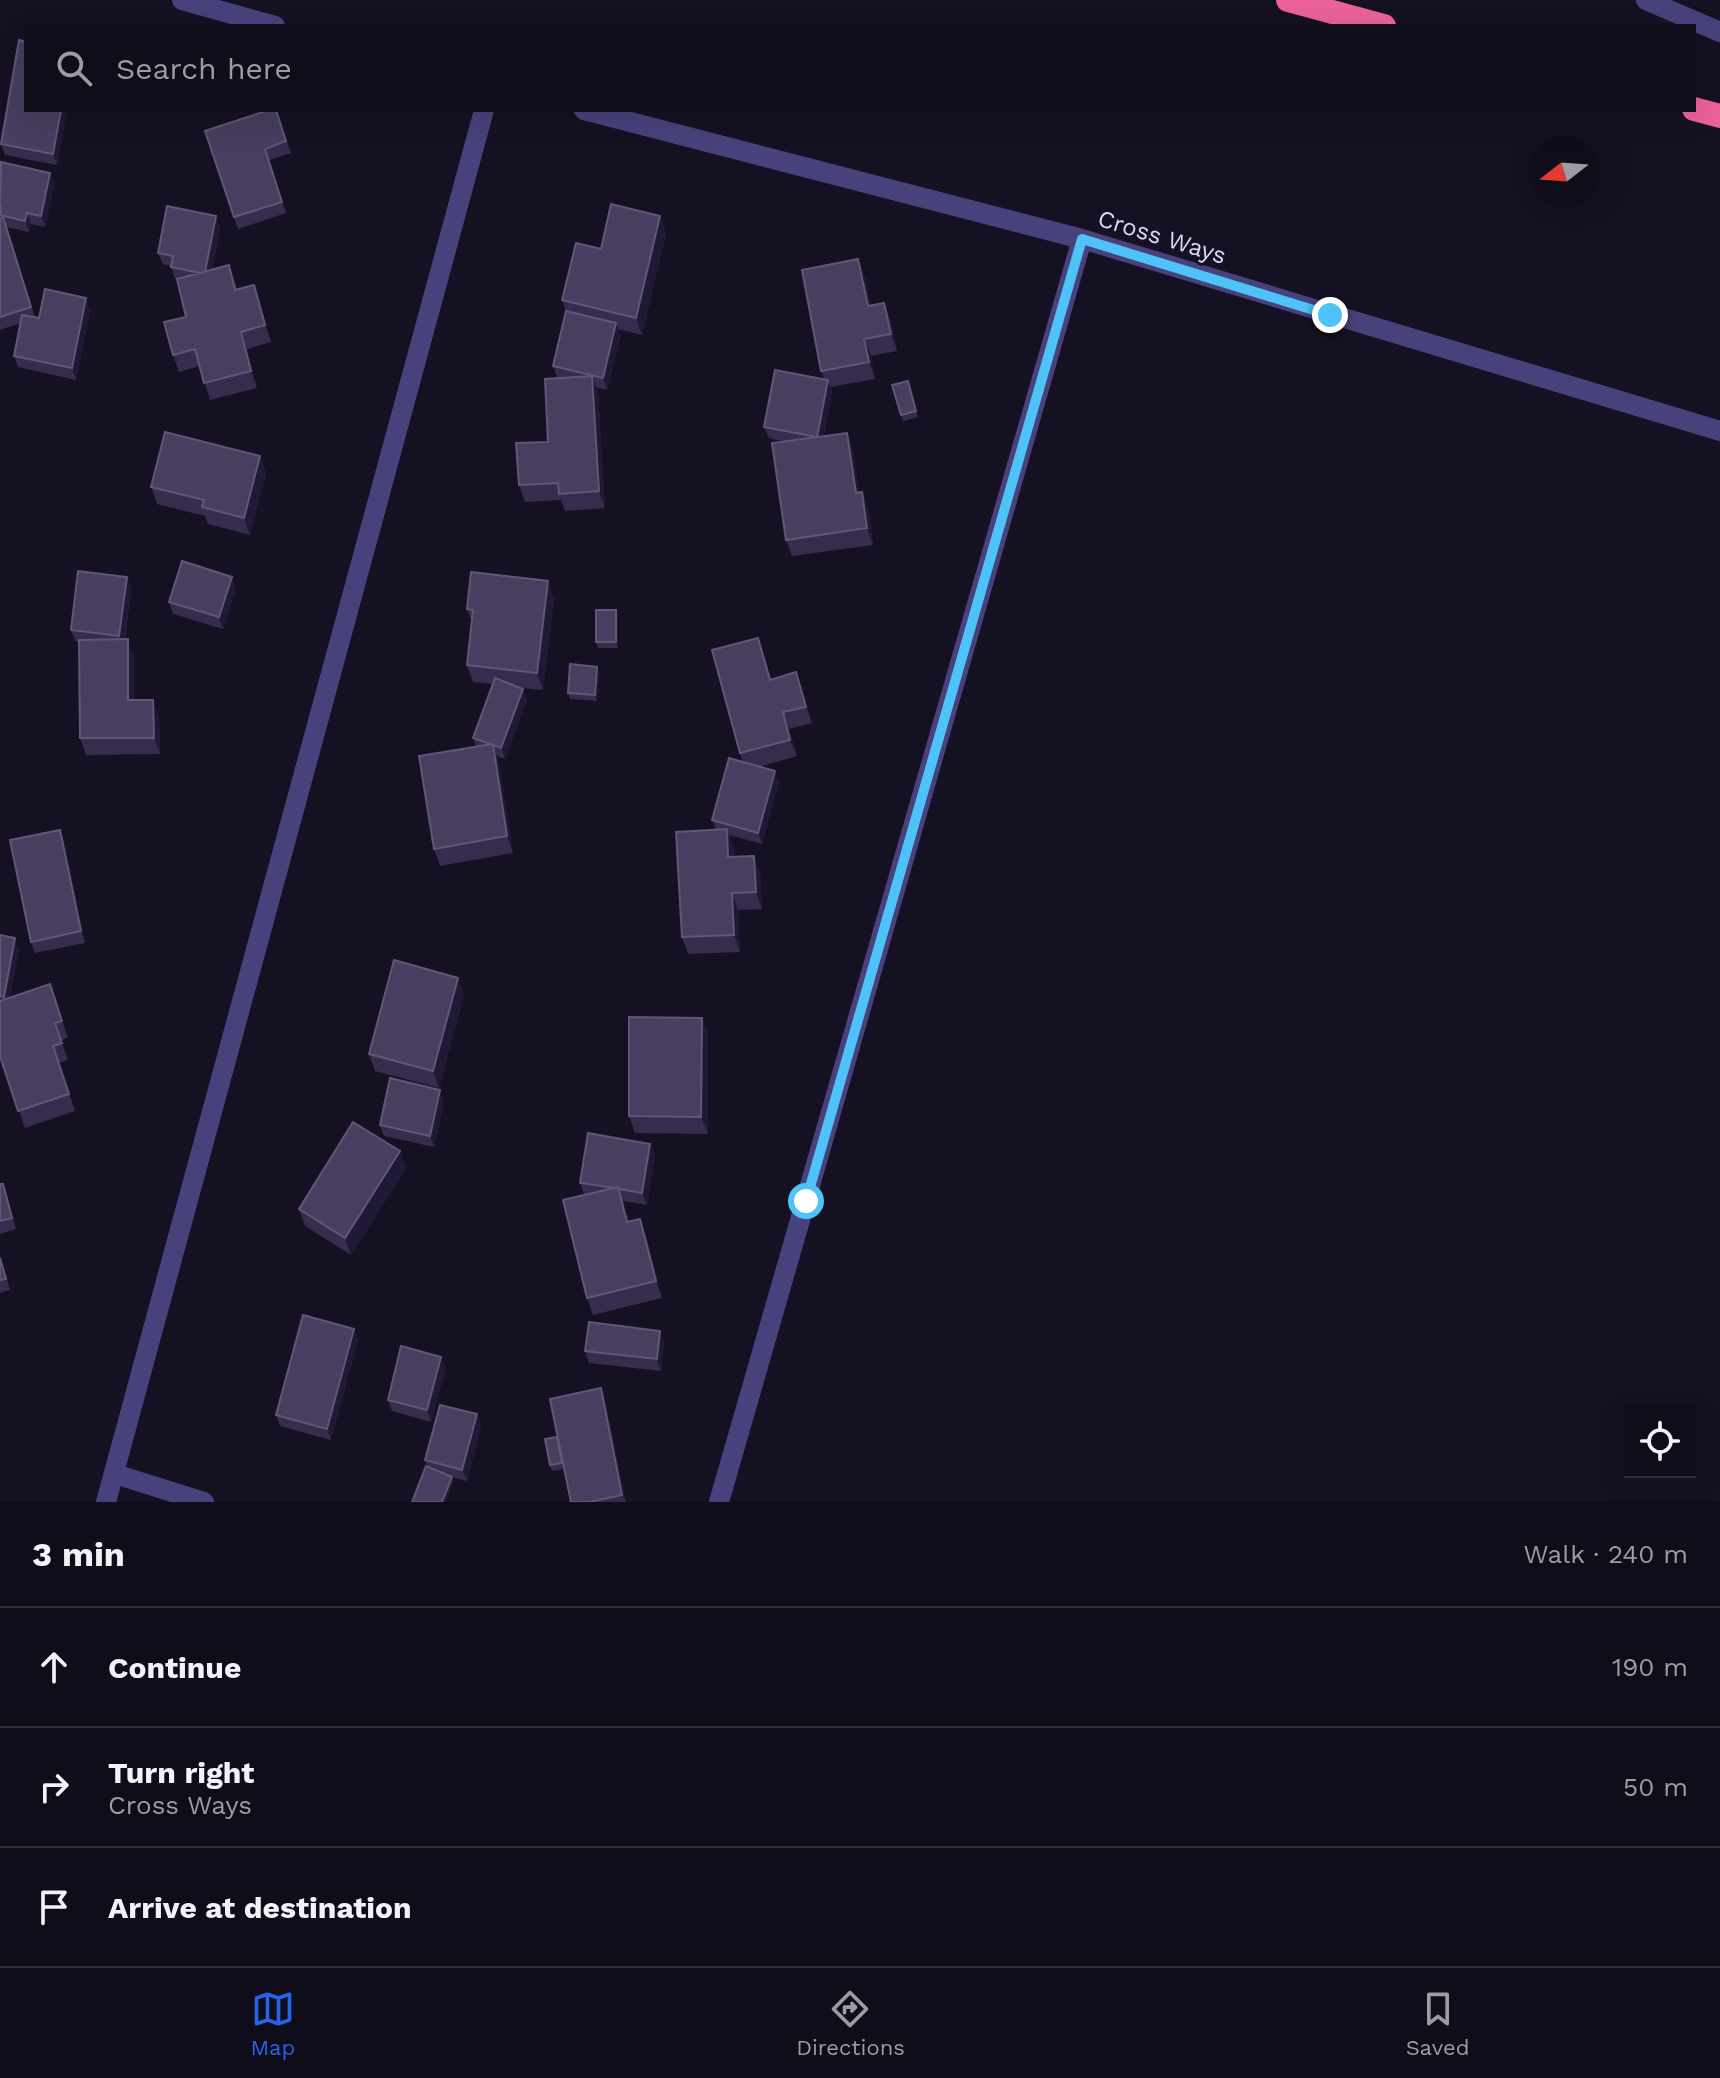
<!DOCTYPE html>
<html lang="en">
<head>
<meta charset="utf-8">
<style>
	body { margin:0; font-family:"Work Sans",sans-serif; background:#1e1b27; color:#f1f3f6 }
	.controls { position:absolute; right:24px; bottom:24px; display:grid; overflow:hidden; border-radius:0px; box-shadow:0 8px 32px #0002 }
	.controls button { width:72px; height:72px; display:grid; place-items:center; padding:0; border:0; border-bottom:2px solid #302d39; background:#100d1a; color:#f1f3f6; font:40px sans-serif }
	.compass { position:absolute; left:1528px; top:136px; width:72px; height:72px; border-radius:50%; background:#100d1a; box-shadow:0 8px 32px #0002; rotate:253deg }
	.stop { position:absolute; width:24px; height:24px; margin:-18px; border:6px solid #4fc3f7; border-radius:50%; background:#fff }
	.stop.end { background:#4fc3f7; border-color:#fff; box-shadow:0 2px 8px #0008 }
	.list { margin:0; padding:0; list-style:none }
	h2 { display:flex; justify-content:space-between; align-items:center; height:104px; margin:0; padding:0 32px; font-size:34px }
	h2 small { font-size:26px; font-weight:400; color:#9c9ca2 }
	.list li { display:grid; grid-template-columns:52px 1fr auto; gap:24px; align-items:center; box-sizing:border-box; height:120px; padding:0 32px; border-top:2px solid #302d39 }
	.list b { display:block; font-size:30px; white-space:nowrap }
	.list p { margin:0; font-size:26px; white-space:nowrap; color:#9c9ca2 }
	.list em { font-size:26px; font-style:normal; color:#9c9ca2 }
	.icon { flex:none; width:44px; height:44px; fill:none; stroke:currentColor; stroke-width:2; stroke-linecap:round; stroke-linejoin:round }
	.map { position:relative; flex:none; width:1720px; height:1502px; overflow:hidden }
	.search { position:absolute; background:#100d1a; box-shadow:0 8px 32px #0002; left:24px; right:24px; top:24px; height:88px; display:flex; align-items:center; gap:20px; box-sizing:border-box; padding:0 28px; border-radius:0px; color:#9c9ca2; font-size:30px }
	.sheet { height:464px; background:#100d1a }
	nav { display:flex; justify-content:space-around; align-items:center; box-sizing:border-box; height:112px; border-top:2px solid #302d39; background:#100d1a; font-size:22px; color:#9c9ca2 }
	nav a { display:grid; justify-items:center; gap:4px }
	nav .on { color:#2563eb }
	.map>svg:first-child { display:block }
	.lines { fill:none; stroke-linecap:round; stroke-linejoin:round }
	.street { stroke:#48427c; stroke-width:20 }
	.highway { stroke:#eb619a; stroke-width:24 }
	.wall { fill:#352c4e }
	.shaded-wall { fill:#201935 }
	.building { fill:#473e60; stroke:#5f5678; stroke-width:2 }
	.route { stroke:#4fc3f7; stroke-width:10 }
	.labels { text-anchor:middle; stroke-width:6; stroke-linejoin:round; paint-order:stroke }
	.street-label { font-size:24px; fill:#ded7fa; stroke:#151122 }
</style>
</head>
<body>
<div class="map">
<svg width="1720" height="1502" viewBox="0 0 1720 1502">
	<rect width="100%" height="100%" fill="#151122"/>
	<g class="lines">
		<!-- street -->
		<path class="street" d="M 182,0 L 275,26
			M 1646,0 L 1720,32
			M 584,110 L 1082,239 L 1720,431
			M 115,1474 L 204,1502
			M 106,1502 L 484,110
			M 719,1502 L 1082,239"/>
		<!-- highway -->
		<path class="highway" d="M 1288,0 L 1384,26
			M 1694,109 L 1720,116"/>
	</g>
	<!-- wall -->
	<path class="wall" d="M 67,110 L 57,165 L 5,155 L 1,144 Z
		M 276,110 L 291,153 L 269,160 L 286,213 L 238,229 L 205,131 Z
		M 0,167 L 50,173 L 54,185 L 45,227 L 31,224 L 29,232 L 6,227 L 35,317 L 39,318 L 90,310 L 76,380 L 18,367 L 14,356 L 20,323 L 0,330 Z
		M 220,228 L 212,270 L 229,265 L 237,289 L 254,285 L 260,302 L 271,342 L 247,349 L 257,388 L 210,400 L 200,366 L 179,372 L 173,355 L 186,317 L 177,279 L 175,279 L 171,266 L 163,264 L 158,253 Z
		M 666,233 L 642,335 L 618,329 L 621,335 L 607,390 L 596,387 L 598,393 L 605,508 L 565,511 L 561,500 L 525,502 L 519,485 L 548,442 L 559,378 L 557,377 L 553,366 L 566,311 L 562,300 L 601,249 Z
		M 865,276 L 870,305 L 884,303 L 890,319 L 897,351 L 871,356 L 875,379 L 831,387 L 832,391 L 824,436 L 847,433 L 853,450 L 859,493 L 862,492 L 868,509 L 873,545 L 792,556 L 786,540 L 786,442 L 769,438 L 764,427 L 824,379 L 821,371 Z
		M 908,381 L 918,417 L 903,421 L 892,385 Z
		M 260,456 L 266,473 L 250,535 L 208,524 L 205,516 L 157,504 L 151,487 Z
		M 127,577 L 131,589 L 125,639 L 134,656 L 134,700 L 159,717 L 160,754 L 86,755 L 80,738 L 79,642 L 75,641 L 71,630 Z
		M 236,588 L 223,629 L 173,614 L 169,602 Z
		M 554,598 L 543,690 L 521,688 L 527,700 L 505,759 L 497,756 L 513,853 L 440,866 L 434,849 L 476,747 L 473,738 L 493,684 L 473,682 L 467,665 L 472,623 L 467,609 Z
		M 616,610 L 618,616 L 618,648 L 598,648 L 596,642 Z
		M 758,638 L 771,679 L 802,689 L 812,723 L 789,729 L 797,756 L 759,767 L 779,782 L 762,844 L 729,835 L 733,846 L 734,857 L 760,873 L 762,909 L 738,910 L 740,952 L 688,954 L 682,937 L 716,830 L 712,820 L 743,762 L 740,753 Z
		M 599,673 L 597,701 L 570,699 L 568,693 Z
		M 64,841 L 85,943 L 35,953 L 31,942 Z
		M 0,935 L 19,950 L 10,997 L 50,984 L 68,1038 L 61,1040 L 68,1060 L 59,1063 L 75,1111 L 25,1128 L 0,1056 Z
		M 464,995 L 439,1088 L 375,1071 L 369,1054 Z
		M 708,1034 L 708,1134 L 635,1133 L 629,1116 Z
		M 444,1101 L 434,1147 L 384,1136 L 380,1125 Z
		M 650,1144 L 655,1155 L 647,1205 L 623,1201 L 629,1222 L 646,1236 L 662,1298 L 593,1315 L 587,1298 L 587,1195 L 584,1194 L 580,1183 Z
		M 400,1151 L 406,1168 L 351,1255 L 305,1226 L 299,1209 Z
		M 0,1184 L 7,1195 L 16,1229 L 0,1234 Z
		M 0,1255 L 10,1290 L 0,1293 Z
		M 354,1329 L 358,1340 L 331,1440 L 280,1426 L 276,1415 Z
		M 660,1331 L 664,1342 L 661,1371 L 589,1363 L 585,1351 Z
		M 446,1368 L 431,1422 L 392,1411 L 388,1400 Z
		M 601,1388 L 605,1400 L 626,1502 L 571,1502 Z
		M 477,1414 L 481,1426 L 467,1481 L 452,1477 L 454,1482 L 428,1467 L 425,1460 Z
		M 559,1443 L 564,1469 L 552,1471 L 550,1465 Z"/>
	<!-- shaded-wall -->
	<path class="shaded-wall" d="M 61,110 L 67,110 L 57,165 L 53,154 Z
		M 50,173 L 54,185 L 45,227 L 41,216 Z
		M 27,213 L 31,224 L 29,232 L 25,221 Z
		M 216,216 L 220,228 L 209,285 L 205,274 Z
		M 660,216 L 666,233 L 642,335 L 636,318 Z
		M 858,259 L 865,276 L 874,323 L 868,306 Z
		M 254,285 L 260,302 L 271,342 L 265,325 Z
		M 86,298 L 90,310 L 76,380 L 72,368 Z
		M 884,303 L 890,319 L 897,351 L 891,334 Z
		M 616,323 L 621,335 L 607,390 L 603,378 Z
		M 241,332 L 247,349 L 257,388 L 251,371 Z
		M 864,339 L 871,356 L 875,379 L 869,362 Z
		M 592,376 L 598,393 L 605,508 L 599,491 Z
		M 828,380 L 832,391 L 822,448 L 817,437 Z
		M 847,433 L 853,450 L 862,510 L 856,493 Z
		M 260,456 L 266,473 L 250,535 L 244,518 Z
		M 862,492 L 868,509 L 873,545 L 867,528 Z
		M 127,577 L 131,589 L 123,648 L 119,636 Z
		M 232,577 L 236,588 L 223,629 L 219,617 Z
		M 548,581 L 554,598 L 543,690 L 537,673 Z
		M 616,610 L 618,616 L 618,648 L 616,642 Z
		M 758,638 L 764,655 L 776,696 L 770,680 Z
		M 128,639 L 134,656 L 134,717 L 128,700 Z
		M 597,667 L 599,673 L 597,701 L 595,695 Z
		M 796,672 L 802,689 L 812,723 L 806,707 Z
		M 523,689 L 527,700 L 505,759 L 501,748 Z
		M 153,700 L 159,717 L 160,754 L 154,738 Z
		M 783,712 L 789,729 L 797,756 L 790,740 Z
		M 493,744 L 499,761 L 513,853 L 507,836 Z
		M 775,771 L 779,782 L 762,844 L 758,833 Z
		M 727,829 L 733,846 L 735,874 L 728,857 Z
		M 60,830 L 64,841 L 85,943 L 81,931 Z
		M 754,856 L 760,873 L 762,909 L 756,892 Z
		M 732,893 L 738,910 L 740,952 L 734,935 Z
		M 15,938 L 19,950 L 8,1008 L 4,997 Z
		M 458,978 L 464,995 L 439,1088 L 433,1071 Z
		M 702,1018 L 708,1034 L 708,1134 L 701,1117 Z
		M 440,1090 L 444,1101 L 434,1147 L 430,1136 Z
		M 650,1144 L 655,1155 L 647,1205 L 642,1193 Z
		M 400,1151 L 406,1168 L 351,1255 L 345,1238 Z
		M 618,1187 L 624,1204 L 633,1239 L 627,1222 Z
		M 640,1219 L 646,1236 L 662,1298 L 656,1281 Z
		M 354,1329 L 358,1340 L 331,1440 L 327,1429 Z
		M 660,1331 L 664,1342 L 661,1371 L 657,1359 Z
		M 441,1357 L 446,1368 L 431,1422 L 427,1410 Z
		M 601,1388 L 605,1400 L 626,1502 L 622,1495 Z
		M 477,1414 L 481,1426 L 467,1481 L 462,1470 Z
		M 452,1477 L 454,1482 L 446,1502 L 442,1502 Z"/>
	<!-- building -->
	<path class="building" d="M 19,40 L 26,42 L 26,110 L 61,110 L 53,154 L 1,144 Z
		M 269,110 L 276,110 L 286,141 L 265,149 L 282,202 L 234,217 L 205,131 Z
		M 1,162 L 50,173 L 41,216 L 27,213 L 25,221 L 0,215 L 1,207 L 0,207 Z
		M 611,204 L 660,216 L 636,318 L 562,300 L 576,243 L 601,249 Z
		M 167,206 L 216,216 L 205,272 L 200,273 L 171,267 L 173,256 L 158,253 Z
		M 3,217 L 31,307 L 0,317 L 0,218 Z
		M 858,259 L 868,306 L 884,303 L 891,334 L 864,339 L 869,362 L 821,371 L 802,270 Z
		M 229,265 L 235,290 L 254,285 L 265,325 L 241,332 L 251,371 L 204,383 L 195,349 L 173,355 L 164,322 L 186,317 L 177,279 Z
		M 45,289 L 86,298 L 72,368 L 14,356 L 22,315 L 39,318 Z
		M 566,311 L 616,323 L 603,378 L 553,366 Z
		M 775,370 L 828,380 L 817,437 L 764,427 Z
		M 592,376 L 599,491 L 559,494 L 558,483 L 519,485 L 516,443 L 548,442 L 545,379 Z
		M 908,381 L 916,411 L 901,415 L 892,385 Z
		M 165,432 L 260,456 L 244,518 L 202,507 L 204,500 L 151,487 Z
		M 847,433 L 856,493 L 862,492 L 867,528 L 786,540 L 772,443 Z
		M 182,561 L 232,577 L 219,617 L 169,602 Z
		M 78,571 L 127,577 L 119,636 L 71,630 Z
		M 471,572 L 548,581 L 537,673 L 467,665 L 473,610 L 467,609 Z
		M 596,610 L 616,610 L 616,642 L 596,642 Z
		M 758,638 L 770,680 L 796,672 L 806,707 L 783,712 L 790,740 L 740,753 L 712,650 Z
		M 128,639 L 128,700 L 153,700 L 154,738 L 80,738 L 79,640 Z
		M 570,664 L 597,667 L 595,695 L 568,693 Z
		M 495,678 L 523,689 L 501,748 L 473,738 Z
		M 493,744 L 507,836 L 434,849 L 419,756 Z
		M 729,758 L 775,771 L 758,833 L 712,820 Z
		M 727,829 L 728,857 L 754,856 L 756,892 L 732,893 L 734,935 L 682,937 L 676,832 Z
		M 60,830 L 81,931 L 31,942 L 10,840 Z
		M 0,935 L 15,938 L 4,997 L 0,996 Z
		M 394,960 L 458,978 L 433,1071 L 369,1054 Z
		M 50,984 L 62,1021 L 55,1023 L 62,1043 L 53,1046 L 69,1094 L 18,1111 L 0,1056 L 0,1001 Z
		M 629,1017 L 702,1018 L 701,1117 L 629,1116 Z
		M 390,1078 L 440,1090 L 430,1136 L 380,1125 Z
		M 353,1122 L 400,1151 L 345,1238 L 299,1209 Z
		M 588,1133 L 650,1144 L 642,1193 L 619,1189 L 618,1187 L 614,1188 L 580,1183 Z
		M 0,1184 L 3,1184 L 12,1218 L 0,1221 Z
		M 618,1187 L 627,1222 L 640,1219 L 656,1281 L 587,1298 L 563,1200 Z
		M 0,1258 L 6,1279 L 0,1280 Z
		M 303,1315 L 354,1329 L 327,1429 L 276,1415 Z
		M 589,1322 L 660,1331 L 657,1359 L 585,1351 Z
		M 401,1346 L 441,1357 L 427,1410 L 388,1400 Z
		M 601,1388 L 622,1495 L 589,1502 L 571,1502 L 550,1399 Z
		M 440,1405 L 477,1414 L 462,1470 L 425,1460 Z
		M 557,1437 L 562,1463 L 550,1465 L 545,1439 Z
		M 426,1466 L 452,1477 L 442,1502 L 412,1502 Z"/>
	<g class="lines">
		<!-- route -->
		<path class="route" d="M 806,1201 L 1082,239 L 1330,315"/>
	</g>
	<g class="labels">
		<!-- street labels -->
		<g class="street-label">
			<text transform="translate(1162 237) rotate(17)" y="8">Cross Ways</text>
		</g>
	</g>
</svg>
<div class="controls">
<button><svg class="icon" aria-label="locate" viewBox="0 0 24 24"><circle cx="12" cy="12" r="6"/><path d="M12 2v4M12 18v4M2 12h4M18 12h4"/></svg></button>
</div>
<svg class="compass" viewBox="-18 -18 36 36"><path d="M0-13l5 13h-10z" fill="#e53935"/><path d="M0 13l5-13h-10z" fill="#9c9ca2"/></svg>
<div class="stop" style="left:806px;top:1201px"></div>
<div class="stop end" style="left:1330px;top:315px"></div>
<div class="search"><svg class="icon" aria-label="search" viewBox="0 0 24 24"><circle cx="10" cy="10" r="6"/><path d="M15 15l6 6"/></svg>Search here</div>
</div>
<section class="sheet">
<h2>3 min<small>Walk · 240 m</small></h2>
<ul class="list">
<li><svg class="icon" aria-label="ahead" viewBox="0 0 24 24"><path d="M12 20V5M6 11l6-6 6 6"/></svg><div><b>Continue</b></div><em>190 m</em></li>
<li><svg class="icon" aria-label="right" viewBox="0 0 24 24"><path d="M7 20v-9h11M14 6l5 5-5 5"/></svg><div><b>Turn right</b><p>Cross Ways</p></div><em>50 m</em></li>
<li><svg class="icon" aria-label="arrive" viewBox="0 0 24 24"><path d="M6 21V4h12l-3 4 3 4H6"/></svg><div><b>Arrive at destination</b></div></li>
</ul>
</section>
<nav>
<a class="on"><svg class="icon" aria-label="map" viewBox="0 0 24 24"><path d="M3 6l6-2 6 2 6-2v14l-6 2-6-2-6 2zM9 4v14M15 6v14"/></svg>Map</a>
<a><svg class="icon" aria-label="directions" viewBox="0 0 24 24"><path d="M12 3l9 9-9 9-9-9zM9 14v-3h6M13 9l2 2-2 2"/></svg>Directions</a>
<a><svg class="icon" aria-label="saved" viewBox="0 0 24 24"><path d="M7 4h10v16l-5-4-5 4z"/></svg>Saved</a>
</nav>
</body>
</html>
